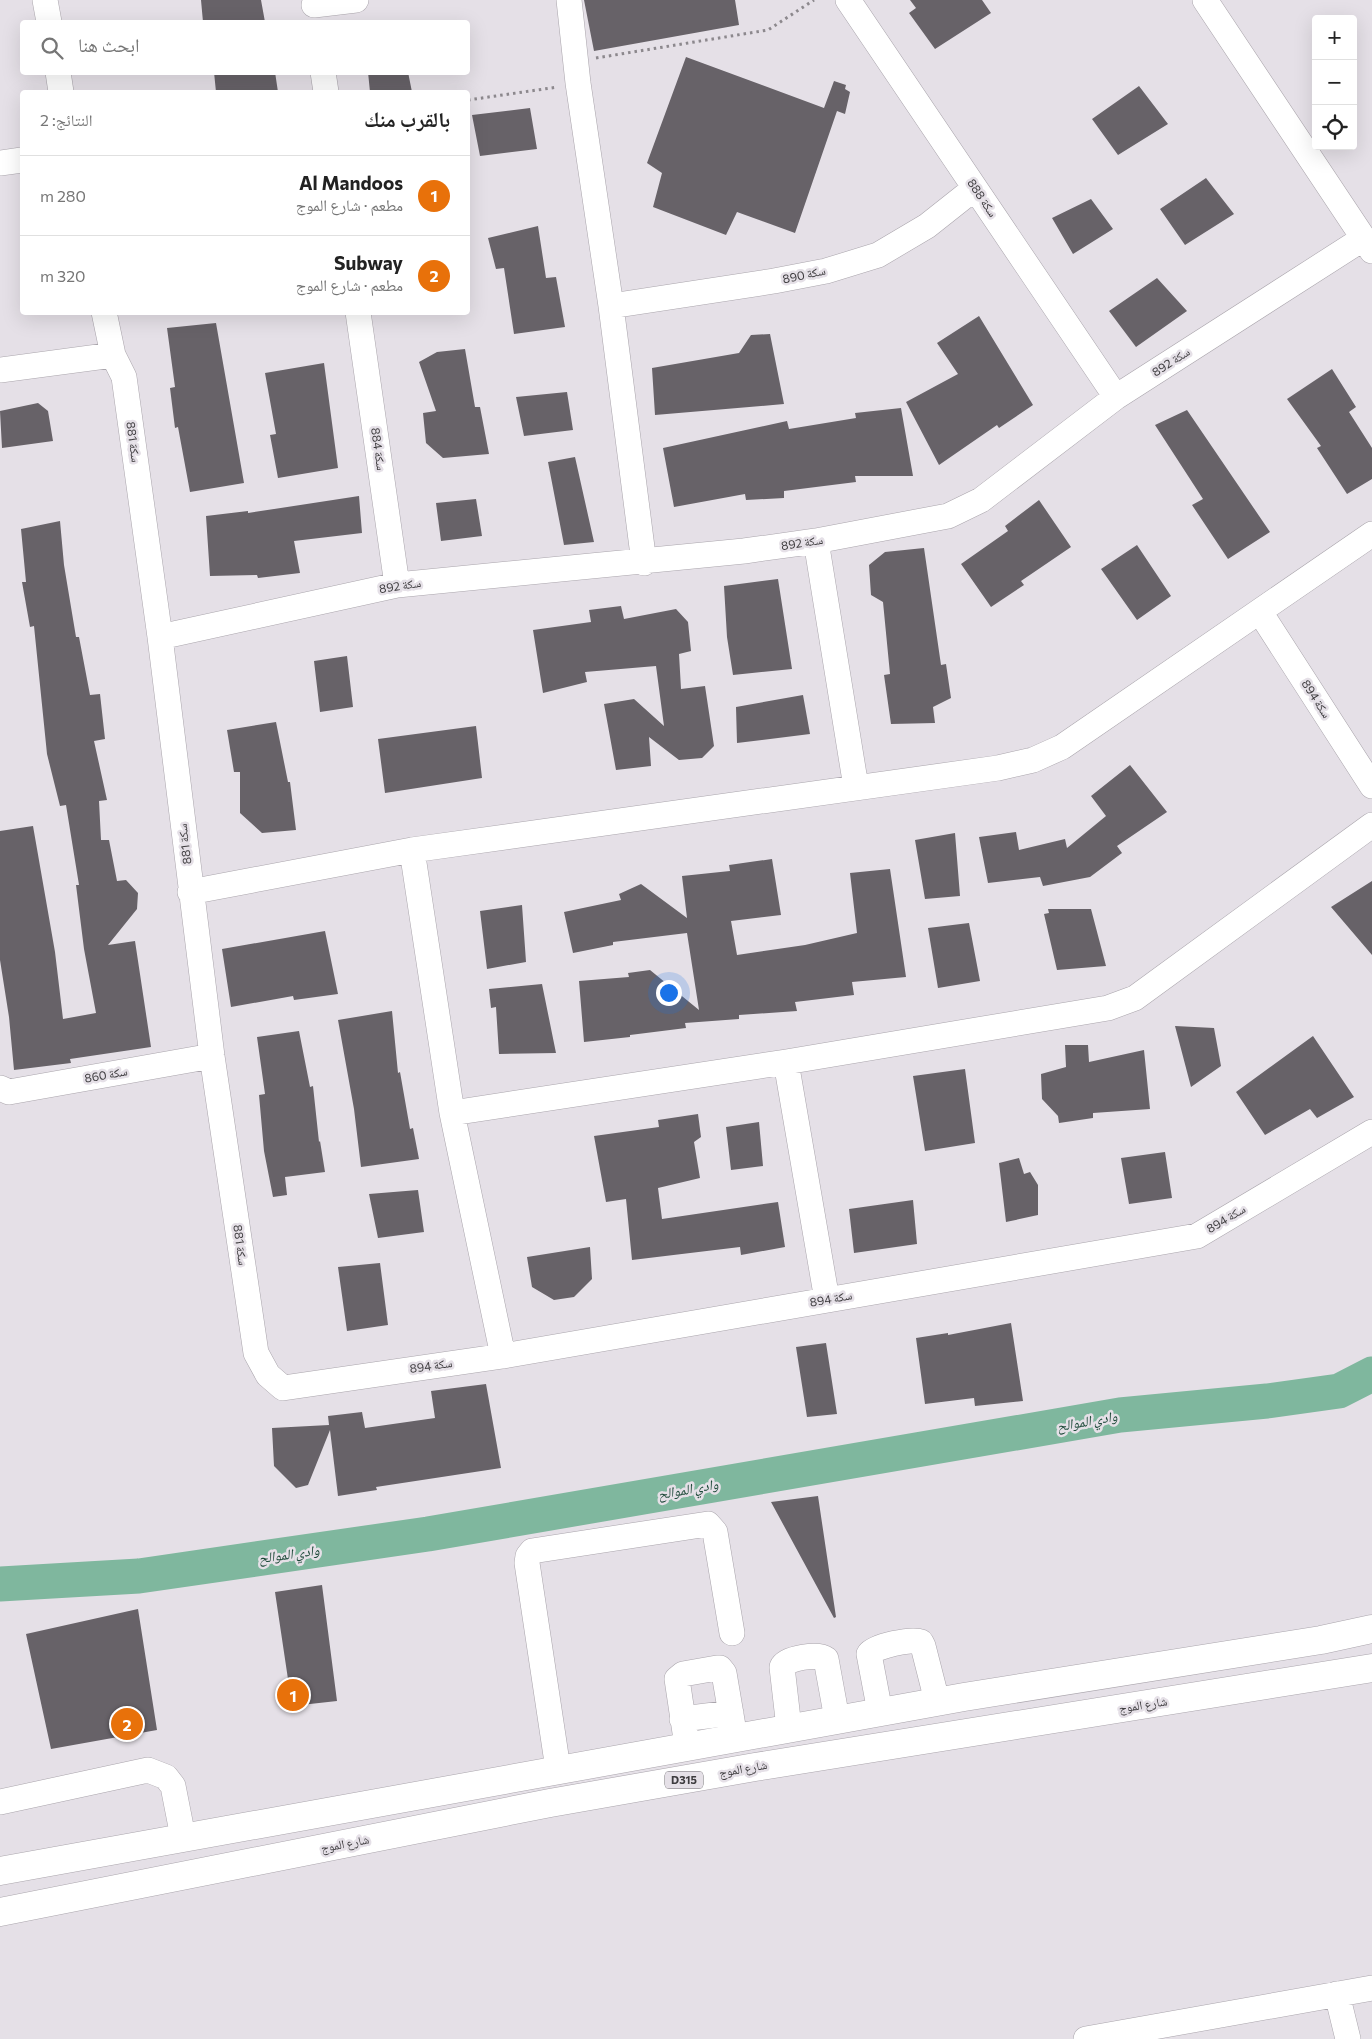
<!DOCTYPE html>
<html lang="ar">
<head>
<meta charset="utf-8">
<style>
	body { margin:0; font-family:Commissioner,"Noto Naskh Arabic",sans-serif; background:#f2f2f2; color:#222; direction:rtl }
	.controls { position:absolute; right:15px; top:15px; display:grid; overflow:hidden; border-radius:5px; box-shadow:0 5px 20px #0002 }
	.controls button { width:45px; height:45px; display:grid; place-items:center; padding:0; border:0; border-bottom:1px solid #e0e0e0; background:#fff; color:#222; font:25px sans-serif }
	.you { position:absolute; left:668px; top:992px; width:18px; height:18px; margin:-12px; border:4px solid #fff; border-radius:50%; background:#1a73e8; box-shadow:0 0 0 8px #1a73e833 }
	.badge { display:grid; place-items:center; width:32px; height:32px; border-radius:50%; background:#2c664f; color:#fff; font-size:16px; font-weight:700 }
	.pin { position:absolute; translate:-50% -50%; border:2px solid #fff; box-shadow:0 1px 5px #0006 }
	.list { margin:0; padding:0; list-style:none }
	h2 { display:flex; justify-content:space-between; align-items:center; height:65px; margin:0; padding:0 20px; font-size:21px }
	h2 small { font-size:16px; font-weight:400; color:#767676 }
	.list li { display:grid; grid-template-columns:32px 1fr auto; gap:15px; align-items:center; box-sizing:border-box; height:80px; padding:0 20px; border-top:1px solid #e0e0e0 }
	.list b { display:block; font-size:19px; white-space:nowrap }
	.list p { margin:0; font-size:16px; white-space:nowrap; color:#767676 }
	.list em { font-size:16px; font-style:normal; color:#767676 }
	.icon { flex:none; width:28px; height:28px; fill:none; stroke:currentColor; stroke-width:2; stroke-linecap:round; stroke-linejoin:round }
	.map { position:relative; flex:none; width:1372px; height:2039px; overflow:hidden; direction:ltr }
	.search { position:absolute; background:#fff; box-shadow:0 5px 20px #0002; left:20px; top:20px; width:450px; height:55px; display:flex; align-items:center; gap:12px; box-sizing:border-box; padding:0 18px; border-radius:5px; color:#767676; font-size:19px }
	.panel { position:absolute; background:#fff; box-shadow:0 5px 20px #0002; left:20px; top:90px; width:450px; height:225px; border-radius:5px; direction:rtl }
	.map>svg:first-child { display:block }
	.lines { fill:none; stroke-linecap:round; stroke-linejoin:round }
	.river { stroke:#7fb79e; stroke-width:35 }
	.building { fill:#676268 }
	.minor-casing { stroke:#aaa5ac; stroke-width:26 }
	.major-casing { stroke:#aaa5ac; stroke-width:29 }
	.path { stroke:#8c888d; stroke-width:3; stroke-dasharray:2.5 4; stroke-linecap:butt }
	.minor { stroke:#fff; stroke-width:25 }
	.major { stroke:#fff; stroke-width:28 }
	.labels { text-anchor:middle; stroke-width:5; stroke-linejoin:round; paint-order:stroke }
	.shield { fill:#e5e0e7; stroke:#6f6c71; stroke-width:1 }
	.shield-label { font-size:11px; font-weight:bold; fill:#3d3b3e }
	.street-label { font-size:12px; fill:#3d3b3e; stroke:#e5e0e7 }
	.water-label { font-size:14px; font-style:italic; fill:#1b4837; stroke:#e5e0e7 }
</style>
</head>
<body>
<div class="map">
<svg width="1372" height="2039" viewBox="0 0 1372 2039">
	<rect width="100%" height="100%" fill="#e5e0e7"/>
	<g class="lines">
		<!-- river -->
		<path class="river" d="M 0,1584 L 139,1576 L 428,1534 L 1120,1415 L 1267,1401 L 1339,1391 L 1372,1374"/>
	</g>
	<!-- building -->
	<path class="building" d="M 201,0 L 261,0 L 265,22 L 203,22 Z
		M 584,0 L 735,0 L 739,25 L 594,51 Z
		M 910,0 L 982,0 L 991,13 L 935,49 L 909,13 L 916,8 Z
		M 686,57 L 824,108 L 834,81 L 846,85 L 845,89 L 850,92 L 845,114 L 837,111 L 795,233 L 737,212 L 726,235 L 653,207 L 662,173 L 647,163 Z
		M 214,72 L 275,72 L 278,92 L 216,92 Z
		M 368,72 L 408,72 L 412,92 L 370,92 Z
		M 1139,86 L 1168,124 L 1118,155 L 1092,119 Z
		M 530,108 L 537,149 L 480,156 L 472,115 Z
		M 1206,178 L 1234,214 L 1185,245 L 1160,209 Z
		M 1091,199 L 1113,229 L 1073,254 L 1052,218 Z
		M 538,226 L 546,278 L 556,277 L 565,327 L 514,334 L 504,268 L 496,269 L 488,238 Z
		M 1157,278 L 1187,311 L 1136,347 L 1109,311 Z
		M 979,316 L 1033,405 L 999,428 L 997,425 L 939,465 L 906,402 L 958,374 L 937,343 Z
		M 216,323 L 244,483 L 190,492 L 178,427 L 175,428 L 170,388 L 175,387 L 167,328 Z
		M 770,334 L 784,404 L 655,415 L 652,368 L 739,353 L 751,335 Z
		M 465,349 L 475,407 L 480,407 L 489,454 L 443,458 L 426,443 L 423,413 L 436,411 L 419,362 L 437,352 Z
		M 324,363 L 338,468 L 278,478 L 270,435 L 276,434 L 265,373 Z
		M 1332,369 L 1356,407 L 1349,412 L 1372,448 L 1372,479 L 1347,494 L 1317,448 L 1321,446 L 1287,399 Z
		M 567,392 L 573,430 L 524,436 L 516,397 Z
		M 38,403 L 48,411 L 53,441 L 2,448 L 0,411 Z
		M 901,408 L 913,476 L 855,476 L 856,482 L 784,491 L 784,498 L 746,500 L 745,494 L 674,507 L 663,448 L 787,421 L 789,429 L 856,418 L 855,413 Z
		M 1187,410 L 1270,532 L 1228,559 L 1192,505 L 1203,499 L 1155,425 Z
		M 575,457 L 594,542 L 564,545 L 548,462 Z
		M 359,496 L 362,533 L 294,541 L 300,573 L 258,578 L 257,575 L 210,576 L 206,516 L 248,511 L 248,513 Z
		M 476,499 L 482,536 L 441,541 L 436,503 Z
		M 1039,500 L 1071,547 L 1021,581 L 1024,585 L 991,607 L 961,564 L 1008,531 L 1005,526 Z
		M 60,521 L 64,565 L 76,637 L 79,637 L 90,695 L 100,694 L 105,739 L 94,741 L 107,800 L 99,801 L 101,840 L 109,840 L 117,881 L 126,880 L 138,893 L 137,909 L 108,945 L 135,941 L 151,1047 L 70,1059 L 71,1063 L 14,1070 L 9,1017 L 0,960 L 0,831 L 33,826 L 55,952 L 63,1019 L 96,1013 L 84,949 L 76,885 L 79,885 L 66,805 L 60,806 L 47,754 L 34,626 L 30,627 L 22,582 L 26,582 L 21,529 Z
		M 1137,545 L 1171,596 L 1137,620 L 1101,569 Z
		M 924,548 L 941,665 L 946,664 L 951,698 L 933,707 L 935,723 L 891,724 L 884,675 L 890,674 L 883,602 L 871,595 L 869,565 L 885,552 Z
		M 778,579 L 792,669 L 733,675 L 727,637 L 724,586 Z
		M 621,606 L 624,619 L 676,609 L 688,622 L 691,651 L 679,654 L 681,689 L 705,686 L 714,746 L 702,758 L 679,760 L 649,737 L 651,766 L 616,770 L 604,704 L 634,699 L 664,726 L 656,666 L 585,672 L 587,682 L 543,693 L 533,630 L 591,622 L 589,610 Z
		M 347,656 L 353,707 L 320,712 L 314,661 Z
		M 803,695 L 810,734 L 737,743 L 736,707 Z
		M 276,722 L 288,782 L 290,782 L 296,830 L 262,833 L 240,813 L 240,772 L 234,772 L 227,730 Z
		M 476,726 L 482,778 L 385,793 L 378,739 Z
		M 1130,765 L 1167,812 L 1117,846 L 1122,853 L 1090,877 L 1043,886 L 1040,877 L 988,883 L 979,837 L 1016,832 L 1019,850 L 1065,839 L 1067,848 L 1106,816 L 1091,796 Z
		M 955,833 L 960,896 L 925,899 L 915,840 Z
		M 772,859 L 781,915 L 731,921 L 737,955 L 805,945 L 857,933 L 850,873 L 890,869 L 906,977 L 852,982 L 854,995 L 795,1002 L 797,1011 L 739,1015 L 739,1019 L 685,1023 L 686,1028 L 630,1035 L 630,1037 L 584,1042 L 579,981 L 629,977 L 628,973 L 650,970 L 699,1010 L 687,933 L 613,942 L 613,945 L 573,953 L 564,912 L 621,900 L 619,894 L 641,884 L 687,918 L 682,876 L 730,871 L 729,865 Z
		M 1372,881 L 1372,955 L 1331,907 Z
		M 522,905 L 526,962 L 487,969 L 480,911 Z
		M 1048,909 L 1091,909 L 1106,966 L 1057,970 L 1044,914 L 1049,913 Z
		M 969,923 L 980,981 L 938,988 L 928,928 Z
		M 325,931 L 338,994 L 294,1000 L 293,996 L 231,1007 L 222,949 Z
		M 542,984 L 556,1053 L 499,1054 L 496,1007 L 491,1008 L 489,989 Z
		M 392,1011 L 398,1073 L 400,1072 L 410,1129 L 413,1128 L 419,1159 L 361,1167 L 354,1109 L 338,1020 Z
		M 1175,1026 L 1214,1028 L 1221,1066 L 1191,1087 Z
		M 299,1031 L 310,1087 L 313,1086 L 319,1142 L 320,1141 L 325,1172 L 285,1177 L 287,1195 L 273,1197 L 264,1151 L 259,1095 L 265,1094 L 257,1037 Z
		M 1313,1036 L 1354,1097 L 1317,1118 L 1310,1109 L 1265,1135 L 1236,1092 Z
		M 1065,1045 L 1088,1045 L 1089,1062 L 1144,1050 L 1150,1109 L 1093,1113 L 1093,1118 L 1059,1123 L 1058,1116 L 1042,1099 L 1041,1074 L 1066,1067 Z
		M 965,1069 L 975,1143 L 925,1151 L 913,1076 Z
		M 698,1114 L 701,1137 L 694,1142 L 700,1178 L 658,1188 L 662,1219 L 778,1202 L 785,1247 L 741,1255 L 740,1247 L 632,1260 L 626,1199 L 606,1202 L 594,1136 L 659,1127 L 658,1120 Z
		M 759,1122 L 763,1166 L 731,1170 L 726,1127 Z
		M 1165,1152 L 1172,1198 L 1129,1204 L 1121,1158 Z
		M 1019,1158 L 1024,1174 L 1030,1172 L 1038,1185 L 1038,1215 L 1006,1222 L 999,1163 Z
		M 418,1190 L 424,1232 L 378,1238 L 369,1194 Z
		M 913,1200 L 917,1244 L 854,1253 L 849,1209 Z
		M 590,1247 L 592,1279 L 574,1297 L 554,1300 L 532,1287 L 527,1257 Z
		M 380,1263 L 388,1325 L 347,1331 L 338,1267 Z
		M 1011,1323 L 1023,1401 L 975,1406 L 974,1398 L 925,1404 L 916,1338 L 948,1333 L 948,1335 Z
		M 826,1343 L 837,1414 L 807,1417 L 796,1347 Z
		M 486,1384 L 501,1468 L 376,1487 L 377,1490 L 338,1496 L 330,1430 L 308,1485 L 296,1488 L 274,1466 L 272,1428 L 329,1425 L 328,1416 L 362,1412 L 365,1428 L 435,1418 L 431,1391 Z
		M 818,1496 L 836,1617 L 834,1618 L 771,1502 Z
		M 322,1585 L 337,1701 L 292,1706 L 275,1592 Z
		M 138,1609 L 157,1730 L 51,1749 L 26,1634 Z"/>
	<g class="lines">
		<!-- minor casing -->
		<g class="minor-casing">
			<path id="minor" d="M 45,0 L 49,22
				M 569,0 L 578,83 L 611,306 L 644,563
				M 848,0 L 1116,397
				M 1205,0 L 1372,251
				M 314,5 L 356,0
				M 58,72 L 61,92
				M 323,72 L 326,92
				M 0,163 L 22,160
				M 611,306 L 774,281 L 826,271 L 878,255 L 927,226 L 975,188
				M 104,312 L 113,355 L 124,377 L 160,637 L 212,1056 L 256,1353 L 268,1375 L 283,1388 L 503,1356 L 1197,1236 L 1372,1132
				M 358,312 L 397,585
				M 0,370 L 113,355
				M 816,541 L 856,787
				M 1260,612 L 1372,786
				M 160,637 L 397,585 L 744,551 L 816,541 L 948,516 L 981,500 L 1116,397 L 1364,238
				M 412,850 L 452,1113 L 503,1356
				M 190,892 L 412,850 L 998,768 L 1033,760 L 1062,747 L 1372,534
				M 786,1062 L 827,1300
				M 0,1088 L 9,1092 L 212,1056
				M 452,1113 L 786,1062 L 1108,1008 L 1135,998 L 1372,825
				M 880,1712 L 869,1654 C 875,1646 912,1638 921,1642 L 923,1646 L 937,1701
				M 682,1719 L 731,1713
				M 789,1728 L 782,1667 C 786,1658 818,1653 826,1659 L 837,1719
				M 687,1746 L 677,1679 L 683,1674 L 717,1668 L 720,1668 L 724,1673 L 735,1738
				M 558,1769 L 527,1563 L 528,1556 L 532,1551 L 708,1524 L 715,1532 L 732,1633
				M 0,1802 L 148,1770 L 166,1777 L 173,1786 L 183,1837
				M 1337,1994 L 1348,2039
				M 1086,2039 L 1372,1988"/>
		</g>
		<!-- major casing -->
		<g class="major-casing">
			<path id="major" d="M 0,1871 L 964,1697 L 1321,1640 L 1372,1629
				M 0,1912 L 550,1803 L 755,1767 L 1372,1668"/>
		</g>
		<!-- path -->
		<path class="path" d="M 596,58 L 768,30 L 814,0
			M 468,100 L 558,87"/>
		<!-- minor -->
		<use href="#minor" class="minor"/>
		<!-- major -->
		<use href="#major" class="major"/>
	</g>
	<g class="labels">
		<!-- shield labels -->
		<rect class="shield" x="665" y="1771.5" width="38" height="17" rx="4"/>
		<g class="shield-label">
			<text x="684" y="1784">D315</text>
		</g>
		<!-- street labels -->
		<g class="street-label">
			<text transform="translate(982 198) rotate(56)" y="4">سكة 888</text>
			<text transform="translate(804 275) rotate(-12)" y="4">سكة 890</text>
			<text transform="translate(1171 362) rotate(-33)" y="4">سكة 892</text>
			<text transform="translate(133 442) rotate(82)" y="4">سكة 881</text>
			<text transform="translate(378 449) rotate(82)" y="4">سكة 884</text>
			<text transform="translate(802 543) rotate(-9)" y="4">سكة 892</text>
			<text transform="translate(400 586) rotate(-9)" y="4">سكة 892</text>
			<text transform="translate(1316 699) rotate(57)" y="4">سكة 894</text>
			<text transform="translate(185 844) rotate(-97)" y="4">سكة 881</text>
			<text transform="translate(106 1075) rotate(-10)" y="4">سكة 860</text>
			<text transform="translate(1226 1219) rotate(-31)" y="4">سكة 894</text>
			<text transform="translate(240 1245) rotate(82)" y="4">سكة 881</text>
			<text transform="translate(831 1299) rotate(-10)" y="4">سكة 894</text>
			<text transform="translate(431 1366) rotate(-8)" y="4">سكة 894</text>
			<text transform="translate(1143 1705) rotate(-9)" y="4">شارع الموج</text>
			<text transform="translate(743 1769) rotate(-10)" y="4">شارع الموج</text>
			<text transform="translate(345 1844) rotate(-11)" y="4">شارع الموج</text>
		</g>
		<!-- water labels -->
		<g class="water-label">
			<text transform="translate(1087 1421) rotate(-10)" y="5">وادي الموالح</text>
			<text transform="translate(688 1489) rotate(-10)" y="5">وادي الموالح</text>
			<text transform="translate(289 1554) rotate(-8)" y="5">وادي الموالح</text>
		</g>
	</g>
</svg>
<div class="controls">
<button>+</button>
<button>−</button>
<button><svg class="icon" aria-label="locate" viewBox="0 0 24 24"><circle cx="12" cy="12" r="6"/><path d="M12 2v4M12 18v4M2 12h4M18 12h4"/></svg></button>
</div>
<div class="you"></div>
<div class="pin badge" style="left:293px;top:1695px;background:#e8710a">1</div>
<div class="pin badge" style="left:127px;top:1724px;background:#e8710a">2</div>
<div class="search"><svg class="icon" aria-label="search" viewBox="0 0 24 24"><circle cx="10" cy="10" r="6"/><path d="M15 15l6 6"/></svg>ابحث هنا</div>
<section class="panel">
<h2>بالقرب منك<small>النتائج: 2</small></h2>
<ul class="list">
<li><span class="badge" style="background:#e8710a">1</span><div><b>Al Mandoos</b><p>مطعم · شارع الموج</p></div><em>280 m</em></li>
<li><span class="badge" style="background:#e8710a">2</span><div><b>Subway</b><p>مطعم · شارع الموج</p></div><em>320 m</em></li>
</ul>
</section>
</div>
</body>
</html>
